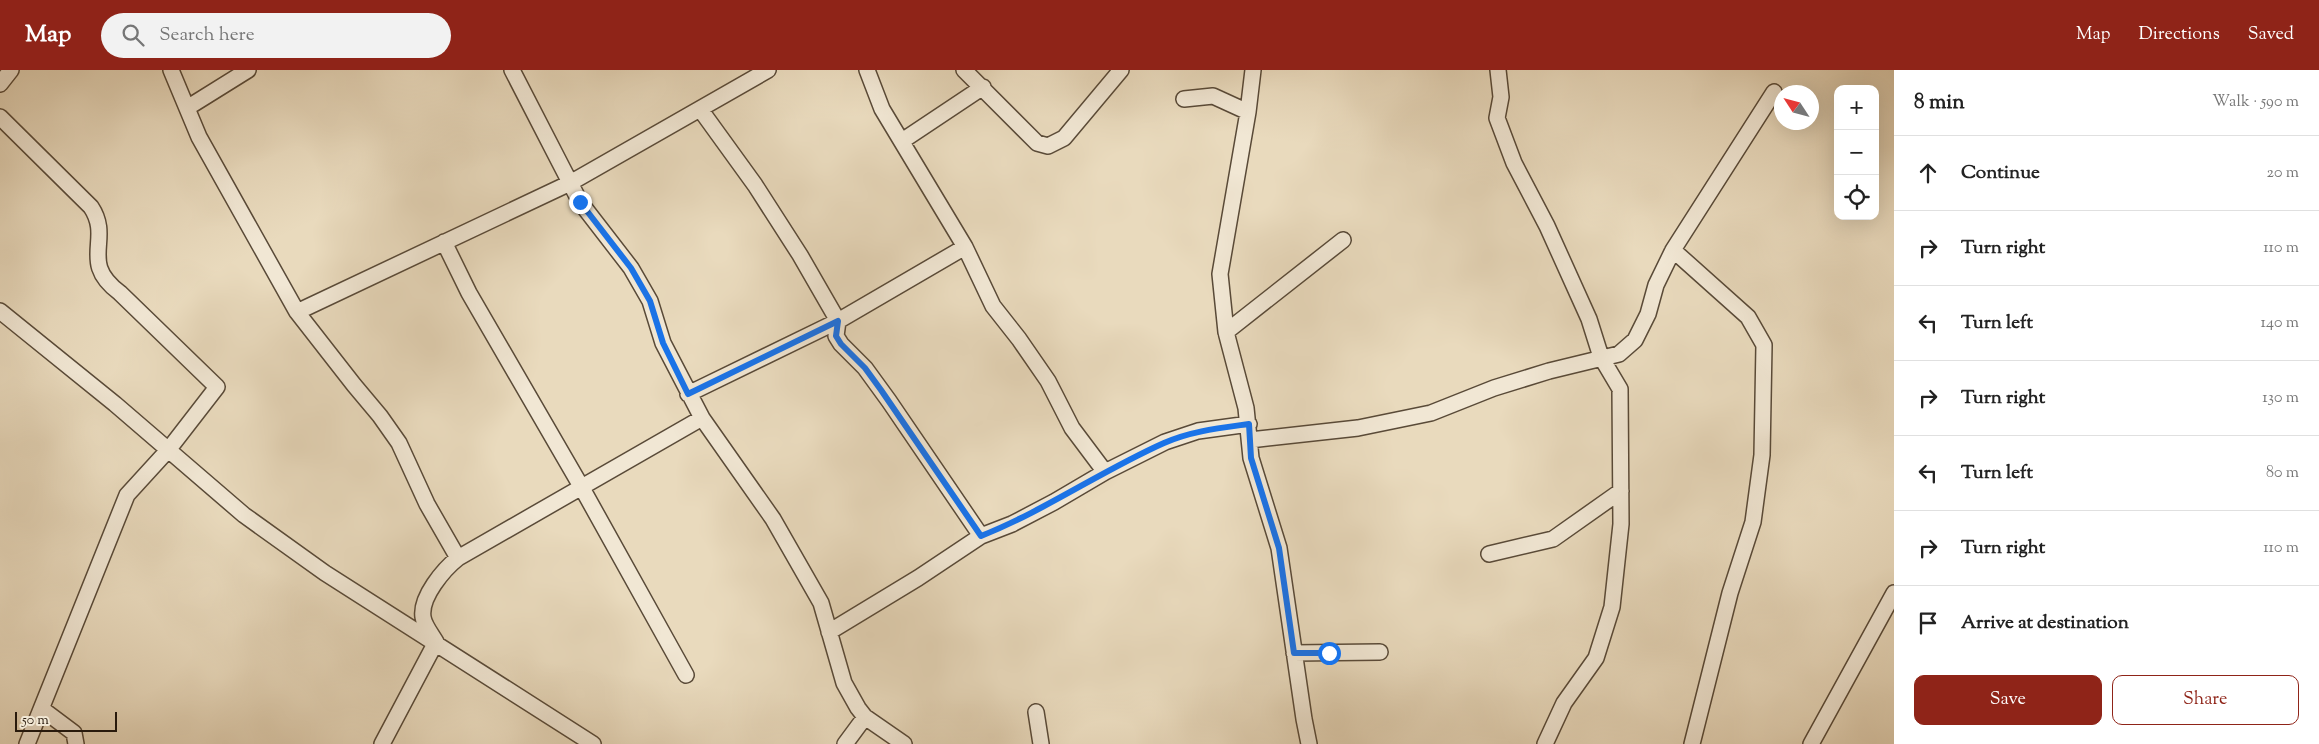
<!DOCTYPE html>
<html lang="en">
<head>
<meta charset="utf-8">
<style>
	body { margin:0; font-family:"Sorts Mill Goudy",serif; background:#f2f2f2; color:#222 }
	.controls { position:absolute; right:15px; top:15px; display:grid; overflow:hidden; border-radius:10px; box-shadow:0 5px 20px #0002 }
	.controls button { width:45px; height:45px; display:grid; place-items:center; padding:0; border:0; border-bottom:1px solid #e0e0e0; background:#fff; color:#222; font:25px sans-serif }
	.compass { position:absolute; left:1774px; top:15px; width:45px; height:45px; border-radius:50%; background:#fff; box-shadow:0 5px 20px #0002; rotate:306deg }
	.scale { position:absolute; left:15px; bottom:12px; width:102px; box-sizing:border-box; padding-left:5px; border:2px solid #291a0c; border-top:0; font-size:14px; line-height:18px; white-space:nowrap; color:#291a0c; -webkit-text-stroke:4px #f1e7d4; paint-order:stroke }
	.stop { position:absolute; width:15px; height:15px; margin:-11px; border:4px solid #1a73e8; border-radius:50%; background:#fff }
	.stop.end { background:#1a73e8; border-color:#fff; box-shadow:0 1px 5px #0008 }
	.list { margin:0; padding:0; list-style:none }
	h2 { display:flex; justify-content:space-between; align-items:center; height:65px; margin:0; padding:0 20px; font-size:21px }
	h2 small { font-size:16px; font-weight:400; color:#767676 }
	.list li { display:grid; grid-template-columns:32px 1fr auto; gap:15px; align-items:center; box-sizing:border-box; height:75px; padding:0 20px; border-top:1px solid #e0e0e0 }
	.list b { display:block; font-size:19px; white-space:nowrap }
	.list em { font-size:16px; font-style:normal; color:#767676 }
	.actions { display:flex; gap:10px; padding:15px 20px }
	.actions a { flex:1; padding:11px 0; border:1px solid #8f2418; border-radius:10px; text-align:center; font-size:18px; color:#8f2418 }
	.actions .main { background:#8f2418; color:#fff }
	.icon { flex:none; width:28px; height:28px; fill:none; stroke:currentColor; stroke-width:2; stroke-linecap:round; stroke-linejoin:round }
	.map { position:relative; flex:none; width:1894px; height:674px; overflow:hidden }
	header { display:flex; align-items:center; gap:30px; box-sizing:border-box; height:70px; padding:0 25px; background:#8f2418; color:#fff }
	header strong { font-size:24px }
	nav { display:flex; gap:28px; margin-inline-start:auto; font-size:18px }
	.search { width:350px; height:45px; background:#f2f2f2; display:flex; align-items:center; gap:12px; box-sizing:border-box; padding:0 18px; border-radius:28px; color:#767676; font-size:19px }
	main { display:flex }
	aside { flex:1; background:#fff }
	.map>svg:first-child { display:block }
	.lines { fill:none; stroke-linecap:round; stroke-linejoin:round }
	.minor-casing { stroke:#594a38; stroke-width:18 }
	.minor { stroke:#f1e7d4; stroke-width:15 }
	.route { stroke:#1a73e8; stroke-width:6 }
</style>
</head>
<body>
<header>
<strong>Map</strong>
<div class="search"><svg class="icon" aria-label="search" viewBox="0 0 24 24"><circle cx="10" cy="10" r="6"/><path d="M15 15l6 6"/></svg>Search here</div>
<nav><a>Map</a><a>Directions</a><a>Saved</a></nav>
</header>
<main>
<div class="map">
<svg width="1894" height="674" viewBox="0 0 1894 674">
	<rect width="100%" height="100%" fill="#e9dabd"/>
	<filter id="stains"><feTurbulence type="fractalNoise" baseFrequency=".004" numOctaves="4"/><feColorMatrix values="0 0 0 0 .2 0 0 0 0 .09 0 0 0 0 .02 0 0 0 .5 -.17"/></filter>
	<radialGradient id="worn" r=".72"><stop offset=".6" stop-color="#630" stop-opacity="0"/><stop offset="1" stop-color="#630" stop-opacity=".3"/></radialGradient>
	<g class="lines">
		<!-- minor casing -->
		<g class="minor-casing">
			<path id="minor" d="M 171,0 L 199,67 L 297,242 L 354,315 L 380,346 L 399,373 L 427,434 L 458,488 C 444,499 420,527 423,547 C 424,555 432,565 436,572 L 382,674
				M 512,0 L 580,132 L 631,198 L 650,231 L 663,273 L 702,348 L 773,449 L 821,533 L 844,613 L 858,638 L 865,647 L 904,674
				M 867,0 L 882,39 L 965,177 L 993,236 L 1019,269 L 1048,311 L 1072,358 L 1105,402
				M 964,0 L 1037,73 L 1048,76 L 1064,68 L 1121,0
				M 1253,0 L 1248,42 L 1220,204 L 1226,262 L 1246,338 L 1251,388 L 1279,478 L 1304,649 L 1309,674
				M 1498,0 L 1501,27 L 1497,48 L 1514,93 L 1547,156 L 1589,249 L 1601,287 L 1620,319 L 1621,454 L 1612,537 L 1596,588 L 1564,633 L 1545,674
				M 0,14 L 11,0
				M 1184,29 L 1213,26 L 1248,42
				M 187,38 L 248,0
				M 700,39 L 755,115 L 800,185 L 838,251 L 836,266 L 841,274 L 865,298 L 889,331 L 981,466 L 1012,454 L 1054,432 L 1105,402 L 1165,372 L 1198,361 L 1249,354
				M 0,47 L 91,137 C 113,170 78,192 120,223 L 217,317 L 169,379 L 127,425 L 27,674
				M 902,71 L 983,17
				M 444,172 L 469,223 L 582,418 L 686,605
				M 1673,180 L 1748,247 L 1764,275 L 1762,385 L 1753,452 L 1730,523 L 1692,674
				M 0,241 L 115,334 L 244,445 L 325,503 L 593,674
				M 297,242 L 570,113 L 768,0
				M 1226,262 L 1343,170
				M 688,324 L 838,251 L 965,177
				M 1250,370 L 1358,358 L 1431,343 L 1494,318 L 1549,301 L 1619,284 L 1635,270 L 1648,244 L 1656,215 L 1673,180 L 1774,22
				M 1489,484 L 1553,469 L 1621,421
				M 458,488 L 702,348
				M 829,562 L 918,508 L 981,466
				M 1294,583 L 1380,582
				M 42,639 L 74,663 L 76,674
				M 1036,642 L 1041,674
				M 845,674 L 865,647
				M 1811,674 L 1894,523"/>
		</g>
		<!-- minor -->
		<use href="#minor" class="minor"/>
	</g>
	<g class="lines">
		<!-- route -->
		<path class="route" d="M 580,132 L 631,198 L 650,231 L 663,273 L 688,324 L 838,251 L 836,266 L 841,274 L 865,298 L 881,320 L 981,466 C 1046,440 1101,401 1164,373 C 1191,361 1220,358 1249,354 L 1251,388 L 1279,478 L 1294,583 L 1329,583"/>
	</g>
	<rect width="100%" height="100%" filter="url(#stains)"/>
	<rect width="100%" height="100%" fill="url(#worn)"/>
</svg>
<div class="controls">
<button>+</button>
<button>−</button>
<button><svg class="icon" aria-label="locate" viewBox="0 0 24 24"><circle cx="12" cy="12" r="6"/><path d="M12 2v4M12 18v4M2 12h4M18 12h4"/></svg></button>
</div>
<svg class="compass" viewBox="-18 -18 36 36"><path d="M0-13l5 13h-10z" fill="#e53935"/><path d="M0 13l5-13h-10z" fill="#767676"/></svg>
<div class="scale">50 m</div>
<div class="stop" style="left:1329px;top:583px"></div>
<div class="stop end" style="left:580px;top:132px"></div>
</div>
<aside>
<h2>8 min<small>Walk · 590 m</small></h2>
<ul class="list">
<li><svg class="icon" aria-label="ahead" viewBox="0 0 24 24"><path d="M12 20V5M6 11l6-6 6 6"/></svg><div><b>Continue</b></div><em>20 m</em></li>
<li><svg class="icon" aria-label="right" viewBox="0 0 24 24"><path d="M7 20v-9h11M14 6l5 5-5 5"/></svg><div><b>Turn right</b></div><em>110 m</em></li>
<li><svg class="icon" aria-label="left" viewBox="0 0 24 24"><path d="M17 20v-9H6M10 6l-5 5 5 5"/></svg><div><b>Turn left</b></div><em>140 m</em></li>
<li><svg class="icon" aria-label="right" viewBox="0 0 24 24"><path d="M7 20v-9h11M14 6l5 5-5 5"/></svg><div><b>Turn right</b></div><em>130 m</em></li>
<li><svg class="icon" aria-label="left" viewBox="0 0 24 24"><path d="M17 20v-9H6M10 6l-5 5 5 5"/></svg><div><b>Turn left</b></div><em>80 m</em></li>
<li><svg class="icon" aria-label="right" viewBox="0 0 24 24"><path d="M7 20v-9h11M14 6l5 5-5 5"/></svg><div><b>Turn right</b></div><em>110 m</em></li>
<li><svg class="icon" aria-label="arrive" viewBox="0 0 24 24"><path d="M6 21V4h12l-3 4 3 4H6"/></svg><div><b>Arrive at destination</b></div></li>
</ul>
<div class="actions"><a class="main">Save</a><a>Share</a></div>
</aside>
</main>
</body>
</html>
